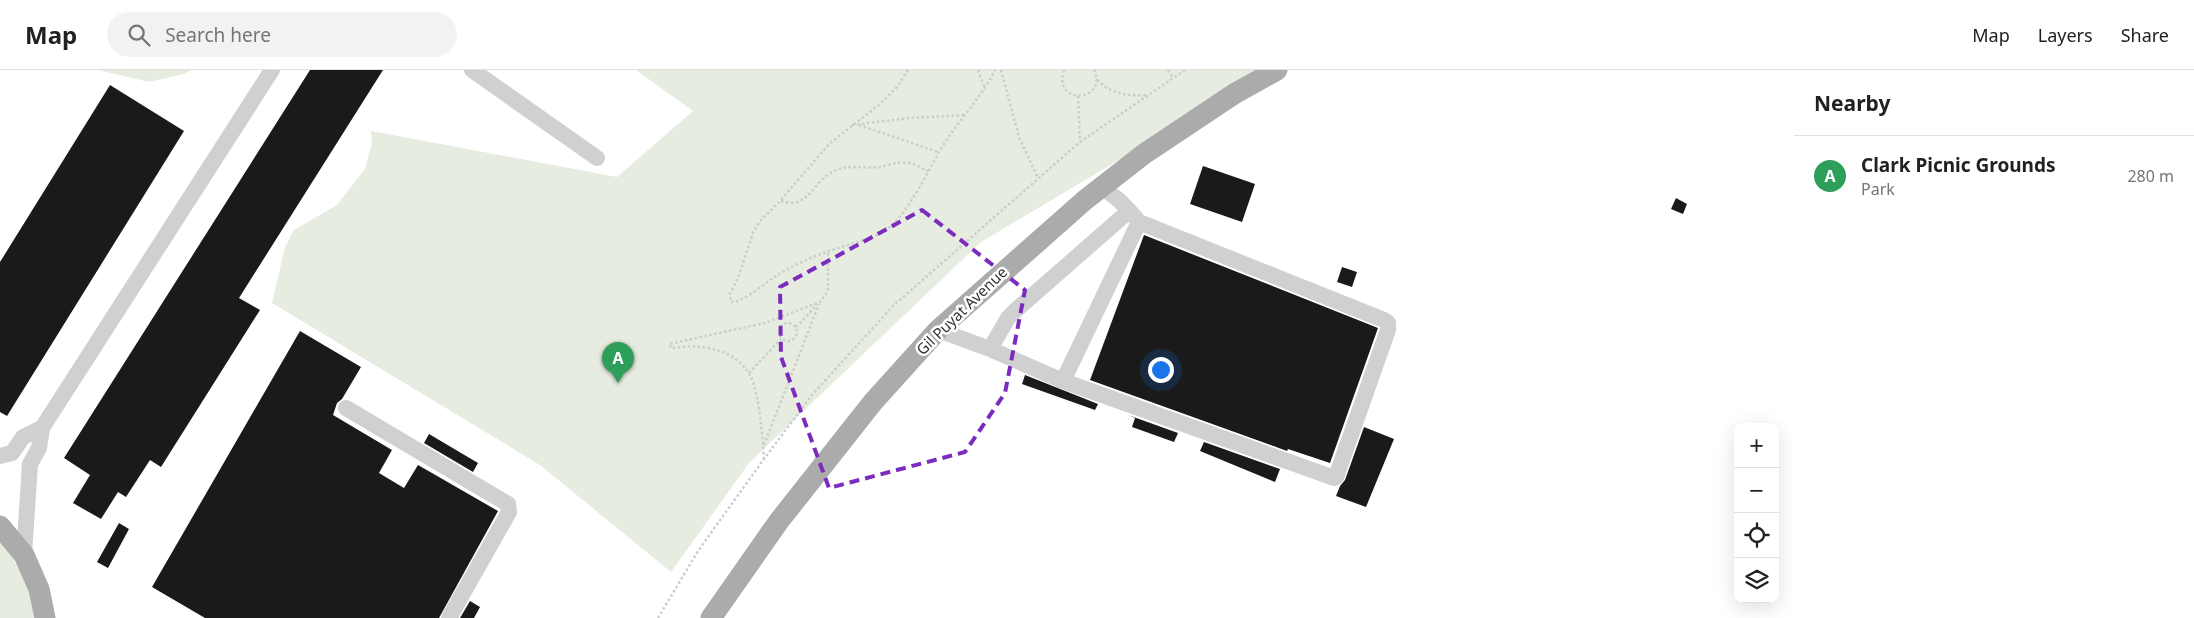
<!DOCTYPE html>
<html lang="en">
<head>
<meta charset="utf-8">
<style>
	body { margin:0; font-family:"Noto Sans",sans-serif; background:#f2f2f2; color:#202124 }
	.controls { position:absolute; right:15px; bottom:15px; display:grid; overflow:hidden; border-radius:10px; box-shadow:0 5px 20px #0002 }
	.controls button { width:45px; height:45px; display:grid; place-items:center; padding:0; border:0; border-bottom:1px solid #e0e0e0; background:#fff; color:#202124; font:25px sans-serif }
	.you { position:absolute; left:1160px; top:299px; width:18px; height:18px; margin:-12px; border:4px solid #fff; border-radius:50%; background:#1a73e8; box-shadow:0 0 0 8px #1a73e833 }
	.badge { display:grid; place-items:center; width:32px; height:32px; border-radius:50%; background:#e63946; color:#fff; font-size:16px; font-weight:700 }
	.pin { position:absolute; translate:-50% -41px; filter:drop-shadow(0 1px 2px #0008) }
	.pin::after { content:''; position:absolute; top:26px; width:18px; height:15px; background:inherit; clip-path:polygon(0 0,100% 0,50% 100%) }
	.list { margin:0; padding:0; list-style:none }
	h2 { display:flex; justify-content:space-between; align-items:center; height:65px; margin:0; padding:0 20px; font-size:21px }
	h2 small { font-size:16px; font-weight:400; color:#757577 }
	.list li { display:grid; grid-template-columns:32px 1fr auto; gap:15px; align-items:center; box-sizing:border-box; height:80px; padding:0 20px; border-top:1px solid #e0e0e0 }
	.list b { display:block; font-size:19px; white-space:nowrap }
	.list p { margin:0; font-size:16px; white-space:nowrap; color:#757577 }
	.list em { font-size:16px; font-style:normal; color:#757577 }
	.icon { flex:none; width:28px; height:28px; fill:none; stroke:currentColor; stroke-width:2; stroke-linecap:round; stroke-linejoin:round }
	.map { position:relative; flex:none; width:1794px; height:548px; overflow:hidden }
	header { display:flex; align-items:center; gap:30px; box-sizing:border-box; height:70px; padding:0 25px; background:#fff; border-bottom:1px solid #e0e0e0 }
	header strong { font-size:24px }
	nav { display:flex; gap:28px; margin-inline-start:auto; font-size:18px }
	.search { width:350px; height:45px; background:#f2f2f2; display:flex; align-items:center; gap:12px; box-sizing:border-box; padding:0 18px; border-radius:28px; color:#757577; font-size:19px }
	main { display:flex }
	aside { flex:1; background:#fff }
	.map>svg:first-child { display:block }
	.green { fill:#e6ecdf }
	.building { fill:#1a1a1a }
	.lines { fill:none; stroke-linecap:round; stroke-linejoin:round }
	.path { stroke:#cdcdcd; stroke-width:2.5; stroke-dasharray:2.5 2.5; stroke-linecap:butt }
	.minor { stroke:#d0d0d0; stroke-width:16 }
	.major { stroke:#ababab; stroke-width:21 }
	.marked { fill:none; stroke:#7b2cbf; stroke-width:4; stroke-dasharray:10 6; stroke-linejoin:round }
	.labels { text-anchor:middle; stroke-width:5; stroke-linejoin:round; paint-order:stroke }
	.street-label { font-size:15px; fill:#333; stroke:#fff }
</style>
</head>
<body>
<header>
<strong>Map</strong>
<div class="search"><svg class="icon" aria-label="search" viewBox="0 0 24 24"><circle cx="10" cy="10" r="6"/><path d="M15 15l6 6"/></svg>Search here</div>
<nav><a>Map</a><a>Layers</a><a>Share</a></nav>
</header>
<main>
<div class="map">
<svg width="1794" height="548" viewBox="0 0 1794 548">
	<rect width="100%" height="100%" fill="#fff"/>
	<!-- green -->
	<path class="green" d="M 98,0 L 191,0 L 184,4 L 149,12 Z
		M 636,0 L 1270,0 L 981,172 L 749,393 L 671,502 L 540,395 L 272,233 L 285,177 L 294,160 L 337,135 L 365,99 L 372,73 L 371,61 L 617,107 L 693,41 Z
		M 0,467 L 26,511 L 36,548 L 0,548 Z"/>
	<!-- building -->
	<path class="building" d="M 310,0 L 383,0 L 239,228 L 260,240 L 161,397 L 150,390 L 126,427 L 118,422 L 101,449 L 73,433 L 90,405 L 64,388 Z
		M 110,15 L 184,61 L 7,346 L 0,342 L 0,192 Z
		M 1203,96 L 1255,114 L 1242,152 L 1190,134 Z
		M 1676,128 L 1687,134 L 1683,144 L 1671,139 Z
		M 1144,165 L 1378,258 L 1330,393 L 1288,379 L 1287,381 L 1090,310 Z
		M 1342,197 L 1357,202 L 1352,217 L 1337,212 Z
		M 300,261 L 361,297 L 342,329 L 337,333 L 333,345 L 392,380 L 379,403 L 404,418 L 418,395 L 498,441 L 439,548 L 205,548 L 152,517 Z
		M 1025,305 L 1098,334 L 1095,340 L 1022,314 Z
		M 1128,345 L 1178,363 L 1174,372 L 1132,357 L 1135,348 Z
		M 1364,357 L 1394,369 L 1366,437 L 1336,426 L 1340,416 L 1345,410 Z
		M 429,364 L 478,393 L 473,402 L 424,373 Z
		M 1204,372 L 1280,399 L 1275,412 L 1200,381 Z
		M 119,453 L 129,459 L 108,498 L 97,492 Z
		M 470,531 L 480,537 L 474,548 L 460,548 Z"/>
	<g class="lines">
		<!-- path -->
		<path class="path" d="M 908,0 L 897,17 L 880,34 L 829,74 L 780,131 L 760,151 L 753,163 L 739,205 L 730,224 L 731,232 C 742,234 768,210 779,204 C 797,193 817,185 838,178 C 853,173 870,170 884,161 C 909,146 929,96 946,71 C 962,47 982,26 995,0
			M 978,0 L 985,19
			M 1001,0 L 1019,67 L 1038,108
			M 1064,0 C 1052,37 1109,31 1094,0
			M 1168,0 L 1173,8
			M 1097,10 C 1112,25 1129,26 1148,25
			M 1078,26 L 1080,72
			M 852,55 L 909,48 L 965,45
			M 859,55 L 938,82
			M 781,131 C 809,140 812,112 834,101 C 847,94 865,99 880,97 C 890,95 899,91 910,93 C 916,94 922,99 928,101
			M779 262a9 9 0 1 1 18 0a9 9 0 1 1-18 0Z
			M 796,257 L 817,235
			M 749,303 L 781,269
			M 764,375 L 819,234
			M 764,389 C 763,369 759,321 750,305 C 734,277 699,274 671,278 L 669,274 L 765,253 L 820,232 L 828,221 L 828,182
			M 658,548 L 698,481 L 764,389 L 812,325 L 893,236 L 1080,72 L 1185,0"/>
		<!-- minor -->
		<path class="minor" d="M 472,0 L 597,88
			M 1102,117 L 1120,131 L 1136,148
			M 938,260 L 990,279 L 1063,311 L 1139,152 L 1384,250 L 1388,253 L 1388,260 L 1336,407 L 1334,408 L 1063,311
			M 990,279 L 1008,248 L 1016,240 L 1129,141
			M 346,338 L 508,434 L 509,442 L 449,548
			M 0,386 L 12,383 L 23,367 L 42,358
			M 24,485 L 30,394 L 39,378 L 42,358 L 272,0"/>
		<!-- major -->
		<path class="major" d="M 0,456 L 24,485 L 39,519 L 45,548
			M 711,548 L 779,451 L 873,332 L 938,260 L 1085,130 L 1144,84 L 1234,24 L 1277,0"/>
	</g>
	<!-- marked area -->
	<path class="marked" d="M 922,140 L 1025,220 L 1005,323 L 965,382 L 829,418 L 781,287 L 780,217 Z"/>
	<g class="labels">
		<!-- street labels -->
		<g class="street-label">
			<text transform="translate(962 241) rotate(-44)" y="5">Gil Puyat Avenue</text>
		</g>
	</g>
</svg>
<div class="controls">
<button>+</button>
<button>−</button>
<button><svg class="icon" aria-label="locate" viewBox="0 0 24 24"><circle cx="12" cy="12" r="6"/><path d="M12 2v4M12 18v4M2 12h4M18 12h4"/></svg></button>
<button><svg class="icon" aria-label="layers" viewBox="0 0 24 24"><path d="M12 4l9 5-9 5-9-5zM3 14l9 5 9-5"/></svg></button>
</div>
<div class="you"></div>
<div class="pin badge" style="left:618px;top:313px;background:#2e9e5b">A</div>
</div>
<aside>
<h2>Nearby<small></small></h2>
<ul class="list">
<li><span class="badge" style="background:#2e9e5b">A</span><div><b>Clark Picnic Grounds</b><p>Park</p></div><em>280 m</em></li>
</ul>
</aside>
</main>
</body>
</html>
